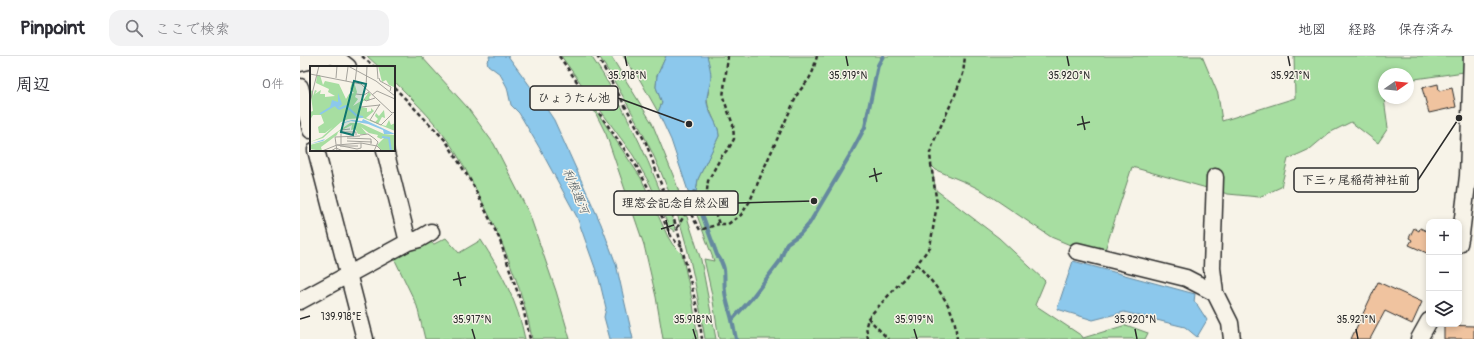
<!DOCTYPE html>
<html lang="ja">
<head>
<meta charset="utf-8">
<style>
	body { margin:0; font-family:Pangolin,"Klee One",sans-serif; background:#f2f2f3; color:#2b2b33 }
	.controls { position:absolute; right:12px; bottom:12px; display:grid; overflow:hidden; border-radius:8px; box-shadow:0 2px 6px #0003 }
	.controls button { width:36px; height:36px; display:grid; place-items:center; padding:0; border:0; border-bottom:1px solid #e1e1e2; background:#fff; color:#2b2b33; font:20px sans-serif }
	.compass { position:absolute; left:1078px; top:12px; width:36px; height:36px; border-radius:50%; background:#fff; box-shadow:0 2px 6px #0003; rotate:76deg }
	.list { margin:0; padding:0; list-style:none }
	h2 { display:flex; justify-content:space-between; align-items:center; height:52px; margin:0; padding:0 16px; font-size:17px }
	h2 small { font-size:13px; font-weight:400; color:#7c7c81 }
	.icon { flex:none; width:22px; height:22px; fill:none; stroke:currentColor; stroke-width:2; stroke-linecap:round; stroke-linejoin:round }
	.map { position:relative; flex:none; width:1174px; height:283px; overflow:hidden }
	header { display:flex; align-items:center; gap:24px; box-sizing:border-box; height:56px; padding:0 20px; background:#fff; border-bottom:1px solid #e1e1e2 }
	header strong { font-size:19px }
	nav { display:flex; gap:22px; margin-inline-start:auto; font-size:14px }
	.search { width:280px; height:36px; background:#f2f2f3; display:flex; align-items:center; gap:10px; box-sizing:border-box; padding:0 14px; border-radius:12px; color:#7c7c81; font-size:15px }
	main { display:flex }
	aside { flex:1; background:#fff }
	.map>svg:first-child { display:block }
	.green { fill:#a7dea1; stroke:#698466 }
	.water { fill:#8cc8ec; stroke:#65899f }
	.lines { fill:none; stroke-linecap:round; stroke-linejoin:round }
	.stream { stroke:#65899f; stroke-width:4 }
	.building { fill:#f0c39f; stroke:#2b2b2b }
	.minor-casing { stroke:#2b2b2b; stroke-width:19 }
	.path { stroke:#2b2b2b; stroke-width:2.5; stroke-dasharray:4 3; stroke-linecap:butt }
	.minor { stroke:#f7f3e8; stroke-width:16 }
	.ticks { fill:none; stroke:#2b2b2b; stroke-width:1.5 }
	.labels { text-anchor:middle; stroke-width:3; stroke-linejoin:round; paint-order:stroke }
	.water-label { font-size:12px; font-style:italic; fill:#43525b; stroke:#f7f3e8 }
	.inset-river { fill:none; stroke:#8cc8ec; stroke-width:2 }
	.inset-road { fill:none; stroke:#a5a39c; stroke-width:1 }
	.view { fill:#0f766e; fill-opacity:0.15; stroke:#0f766e; stroke-width:2 }
	.inset-edge { fill:none; stroke:#2b2b2b; stroke-width:2 }
	.ticks-label { font-size:10px; text-anchor:middle; fill:#2b2b2b; stroke:#f7f3e8; stroke-width:3; stroke-linejoin:round; paint-order:stroke }
	.leader { fill:none; stroke:#2b2b2b; stroke-width:1.5 }
	.callout-dot { fill:#2b2b2b; stroke:#f7f3e8; stroke-width:1.5 }
	.callout { fill:#f7f3e8; stroke:#2b2b2b; stroke-width:1.5 }
	.callout-label { font-size:12px; text-anchor:middle; font-weight:bold; fill:#2b2b2b }
</style>
</head>
<body>
<header>
<strong>Pinpoint</strong>
<div class="search"><svg class="icon" aria-label="search" viewBox="0 0 24 24"><circle cx="10" cy="10" r="6"/><path d="M15 15l6 6"/></svg>ここで検索</div>
<nav><a>地図</a><a>経路</a><a>保存済み</a></nav>
</header>
<main>
<aside>
<h2>周辺<small>0件</small></h2>
<ul class="list">
</ul>
</aside>
<div class="map">
<svg width="1174" height="283" viewBox="0 0 1174 283">
	<rect width="100%" height="100%" fill="#f7f3e8"/>
	<filter id="ink" filterUnits="userSpaceOnUse"><feTurbulence type="fractalNoise" baseFrequency=".025" numOctaves="2"/><feDisplacementMap in="SourceGraphic" scale="8" xChannelSelector="R" yChannelSelector="G"/><feConvolveMatrix kernelMatrix="1 2 1 2 8 2 1 2 1" color-interpolation-filters="sRGB"/></filter>
	<g filter="url(#ink)">
		<!-- green -->
		<path class="green" d="M 67,0 L 121,0 L 167,51 L 194,88 L 229,157 L 256,235 L 270,283 L 232,283 C 223,231 198,174 173,128 C 165,112 156,95 145,81 C 130,60 112,43 94,25 L 94,11 L 79,11 Z
			M 261,0 L 291,0 C 321,44 344,93 363,142 C 368,152 375,166 375,176 L 369,171 L 350,128 L 333,99 Z
			M 299,0 L 311,0 L 314,5 L 352,67 L 375,124 L 401,204 L 416,283 L 405,283 C 398,241 391,199 377,158 C 358,102 330,50 299,0 Z
			M 323,0 L 366,0 L 357,20 L 356,31 L 362,47 L 358,56 L 340,24 Z
			M 407,0 L 902,0 L 918,38 L 922,65 L 995,42 L 994,0 L 1163,0 L 1164,16 L 1108,24 L 1108,18 L 1084,18 L 1084,27 L 1082,28 L 1088,72 L 1078,87 L 1051,66 L 1029,77 L 1010,93 L 988,103 L 981,131 L 959,141 L 928,138 L 832,111 L 804,197 L 775,191 L 751,181 L 683,135 L 667,127 L 636,114 L 631,109 L 636,134 L 699,182 L 745,225 L 735,249 L 782,280 L 783,282 L 826,269 L 848,277 L 845,283 L 419,283 L 412,239 L 404,203 L 414,205 L 388,135 L 390,137 L 396,136 L 398,123 L 419,80 L 418,73 L 408,50 L 407,43 L 411,23 Z
			M 289,44 L 341,122 L 368,181 L 373,189 L 382,198 L 393,248 L 398,283 L 363,283 L 356,241 L 344,189 L 306,78 Z
			M 146,182 L 159,197 L 181,184 C 201,215 218,247 225,283 L 125,283 L 117,250 L 94,202 L 125,184 L 134,188 Z"/>
		<!-- water -->
		<path class="water" d="M 189,0 L 208,0 L 244,49 L 254,64 L 301,168 L 316,208 L 333,283 L 310,283 L 304,261 L 306,252 L 299,223 L 277,161 L 239,91 L 219,57 L 211,49 L 207,31 L 200,18 L 188,9 L 187,5 L 190,2 Z
			M 366,0 L 407,0 C 409,7 411,15 411,22 C 410,31 406,39 407,47 C 409,59 419,68 419,80 L 398,123 L 396,136 L 390,137 L 388,135 L 371,84 L 358,56 L 362,47 L 356,31 L 357,20 Z
			M 773,205 L 895,238 L 894,246 L 896,247 L 907,264 L 897,281 L 885,271 L 824,256 L 793,264 L 757,253 Z"/>
		<g class="lines">
			<!-- stream -->
			<path class="stream" d="M 394,136 L 417,199 C 428,213 423,220 425,236 C 426,245 430,255 432,264
				M 436,283 L 432,264 L 451,243 L 480,205 L 487,187 L 500,178 L 509,168 L 550,99 L 565,71 L 578,9 L 583,0"/>
		</g>
		<!-- building -->
		<path class="building" d="M 1138,28 L 1139,35 L 1152,32 L 1156,51 L 1129,57 L 1122,32 Z
			M 1114,172 L 1119,175 L 1120,172 L 1129,176 L 1129,198 L 1109,189 L 1112,184 L 1109,182 Z
			M 1078,226 L 1122,246 L 1112,268 L 1085,255 L 1070,283 L 1051,283 Z
			M 1144,269 L 1174,270 L 1174,283 L 1144,283 Z"/>
		<g class="lines">
			<!-- minor casing -->
			<g class="minor-casing">
				<path id="minor" d="M 34,0 L 48,11
					M 0,7 L 31,0
					M 0,31 L 11,74
					M 16,94 L 65,283
					M 85,94 L 108,186
					M 915,121 L 912,212 L 915,237 L 930,267 L 932,283
					M 1159,188 L 1161,178 L 1168,120 L 1172,0
					M 777,195 L 886,222 L 915,237
					M 0,245 L 108,186 L 119,183 L 131,176
					M 1119,283 L 1129,265"/>
			</g>
			<!-- path -->
			<path class="path" d="M 62,0 L 74,11
				M 259,0 L 337,111 L 350,135 L 371,180 L 376,186 L 382,190
				M 297,0 L 346,87 L 377,172 L 399,260 L 402,283
				M 428,0 L 423,41 L 433,69 L 434,83 L 429,92 L 421,101 L 408,125 L 407,135 L 419,168 L 428,168 L 441,159 L 450,145 L 465,110 L 498,37 L 509,23 L 513,15 L 517,0
				M 94,31 L 146,85 L 173,129 L 199,182 L 223,252 L 230,283
				M 377,172 L 388,153 L 400,174 L 419,168
				M 617,208 C 631,225 648,242 654,264 C 656,270 656,277 657,283
				M 568,262 L 588,283
				M 568,283 L 566,270 L 568,262 L 617,208 L 630,191 L 637,148 L 631,108 L 630,97 L 634,85 L 655,39 L 663,18 L 665,0"/>
			<!-- minor -->
			<use href="#minor" class="minor"/>
		</g>
	</g>
	<!-- ticks -->
	<path class="ticks" d="M 325,0 L 327,10M 546,0 L 548,10M 767,0 L 769,10M 988,0 L 990,10M 782,60 L 785,74M 777,69 L 790,66M 574,112 L 577,126M 569,121 L 582,117M 366,164 L 369,178M 361,173 L 374,169M 158,216 L 161,230M 153,224 L 166,221M 0,263 L 10,260M 172,273 L 175,283M 393,273 L 396,283M 614,273 L 617,283M 835,273 L 837,283M 1056,273 L 1058,283"/>
	<g class="labels">
		<!-- water labels -->
		<g class="water-label">
			<text transform="translate(276 135) rotate(67)" y="4">利根運河</text>
		</g>
	</g>
	<!-- overview -->
	<g transform="translate(10 10)">
		<rect width="85" height="85" fill="#f7f3e8"/>
		<path d="M 68,0 L 85,0 L 84,21 L 79,19 L 76,14 L 72,16 ZM 7,9 L 10,9 L 13,19 L 15,15 L 29,18 L 36,33 L 39,28 L 44,27 L 40,23 L 42,16 L 44,16 L 47,26 L 45,31 L 48,33 L 43,40 L 54,33 L 59,26 L 61,29 L 59,31 L 60,34 L 53,35 L 51,41 L 57,42 L 57,46 L 61,45 L 61,42 L 64,45 L 56,52 L 65,56 L 68,53 L 65,50 L 66,47 L 69,50 L 74,44 L 75,52 L 72,51 L 68,58 L 76,60 L 79,54 L 81,59 L 85,57 L 85,65 L 53,52 L 38,53 L 31,56 L 13,72 L 0,76 L 12,71 L 23,61 L 15,67 L 9,67 L 8,61 L 14,57 L 11,49 L 3,49 L 0,54 L 0,46 L 3,45 L 0,24 L 3,25 L 3,30 L 5,24 L 7,25 L 6,26 L 5,28 L 11,24 L 10,28 L 15,28 L 15,31 L 25,30 L 18,26 L 19,23 L 6,17 ZM 40,57 L 50,57 L 74,68 L 85,69 L 85,85 L 72,85 L 67,79 L 75,71 L 71,73 L 67,71 L 68,69 L 59,67 L 51,61 L 57,68 L 48,68 L 45,63 L 41,64 L 42,59 L 28,66 L 27,69 L 11,81 L 12,85 L 0,83 L 0,79 L 14,75 Z" fill="#a7dea1"/>
		<path d="M 28,27 L 32,38 L 29,41 L 25,39 L 20,41 L 22,34 L 28,36 ZM 53,53 L 85,68 L 74,68 L 73,64 L 58,58 L 41,55 L 31,58 L 13,75 L 0,78 L 15,73 L 32,57 L 42,54 L 52,55 Z" fill="#8cc8ec"/>
		<path class="inset-river" d="M 29,43 L 36,40 L 47,50 L 53,51M 10,48 L 25,39 L 29,43M 72,71 L 79,72 L 81,85"/>
		<path class="inset-road" d="M 38,0 L 66,15 L 85,30M 67,0 L 68,13M 0,8 L 51,18 L 82,47 L 85,46M 26,12 L 27,0M 69,12 L 70,15 L 81,21 L 80,25M 36,15 L 38,1M 45,16 L 47,0M 56,21 L 57,0M 46,28 L 54,29 L 59,26M 62,29 L 67,25 L 85,33M 54,33 L 56,35 L 65,32M 0,36 L 9,0M 70,38 L 60,54 L 71,59 L 82,48M 51,41 L 70,39M 31,66 L 46,66 L 46,69M 50,69 L 58,68 L 65,73 L 68,76 L 64,85M 37,72 L 61,73 L 61,78M 37,75 L 62,76M 31,78 L 31,64 L 40,63M 27,79 L 47,83 L 51,82 L 51,77M 30,80 L 48,80M 12,85 L 27,79 L 51,77 L 67,80 L 72,85M 21,85 L 26,82 L 33,85M 27,85 L 25,71 L 50,70"/>
		<path class="view" d="M 44,15 L 56,18 L 43,69 L 31,66 Z"/>
		<rect width="85" height="85" class="inset-edge"/>
	</g>
	<g class="ticks-label">
		<text x="990" y="23">35.921°N</text>
		<text x="327" y="23">35.918°N</text>
		<text x="548" y="23">35.919°N</text>
		<text x="769" y="23">35.920°N</text>
		<text x="41" y="264">139.918°E</text>
		<text x="172" y="267">35.917°N</text>
		<text x="393" y="267">35.918°N</text>
		<text x="614" y="267">35.919°N</text>
		<text x="835" y="267">35.920°N</text>
		<text x="1056" y="267">35.921°N</text>
	</g>
	<!-- callouts -->
	<path class="leader" d="M389 68L318 42M1159 62L1118 124M514 145L438 147"/>
	<g class="callout-dot">
		<circle cx="389" cy="68" r="4"/>
		<circle cx="1159" cy="62" r="4"/>
		<circle cx="514" cy="145" r="4"/>
	</g>
	<g class="callout">
		<rect x="230" y="30" width="88" height="24" rx="4"/>
		<rect x="994" y="112" width="124" height="24" rx="4"/>
		<rect x="314" y="135" width="124" height="24" rx="4"/>
	</g>
	<g class="callout-label">
		<text x="274" y="46">ひょうたん池</text>
		<text x="1056" y="128">下三ヶ尾稲荷神社前</text>
		<text x="376" y="151">理窓会記念自然公園</text>
	</g>
</svg>
<div class="controls">
<button>+</button>
<button>−</button>
<button><svg class="icon" aria-label="layers" viewBox="0 0 24 24"><path d="M12 4l9 5-9 5-9-5zM3 14l9 5 9-5"/></svg></button>
</div>
<svg class="compass" viewBox="-18 -18 36 36"><path d="M0-13l5 13h-10z" fill="#e53935"/><path d="M0 13l5-13h-10z" fill="#7c7c81"/></svg>
</div>
</main>
</body>
</html>
